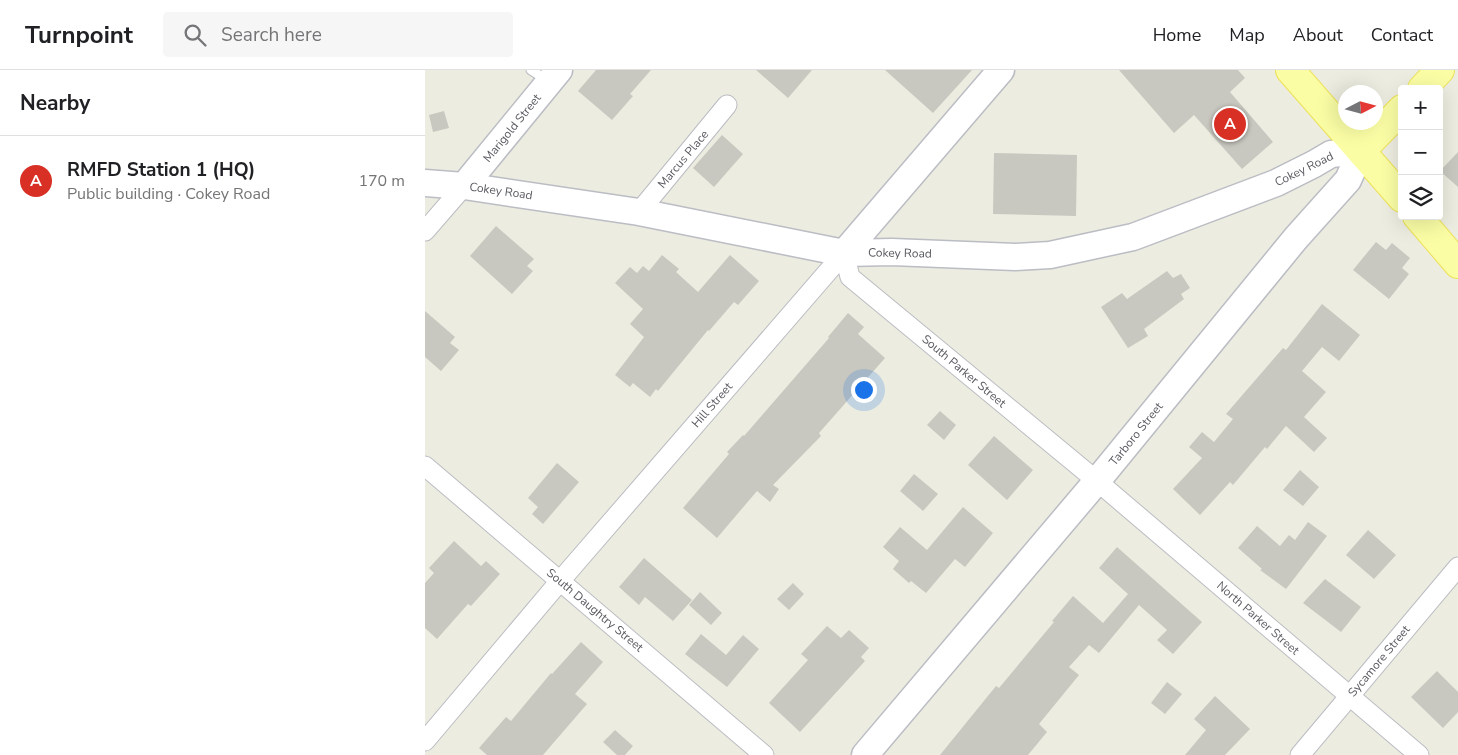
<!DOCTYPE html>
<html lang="en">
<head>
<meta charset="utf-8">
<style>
	body { margin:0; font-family:"Nunito Sans",sans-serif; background:#f6f6f6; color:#202124 }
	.controls { position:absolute; right:15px; top:15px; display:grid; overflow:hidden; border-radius:5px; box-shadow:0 5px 20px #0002 }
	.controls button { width:45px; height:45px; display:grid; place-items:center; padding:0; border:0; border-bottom:1px solid #e0e0e0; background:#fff; color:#202124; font:25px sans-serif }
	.compass { position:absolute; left:913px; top:15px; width:45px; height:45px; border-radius:50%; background:#fff; box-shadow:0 5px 20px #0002; rotate:84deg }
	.you { position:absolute; left:438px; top:319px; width:18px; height:18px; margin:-12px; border:4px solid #fff; border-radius:50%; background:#1a73e8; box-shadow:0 0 0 8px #1a73e833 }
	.badge { display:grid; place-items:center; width:32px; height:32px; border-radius:50%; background:#d93025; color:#fff; font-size:16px; font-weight:700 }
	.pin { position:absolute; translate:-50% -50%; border:2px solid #fff; box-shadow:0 1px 5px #0006 }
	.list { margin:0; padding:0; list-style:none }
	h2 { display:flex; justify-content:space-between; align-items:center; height:65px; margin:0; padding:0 20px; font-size:21px }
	h2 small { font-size:16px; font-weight:400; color:#757577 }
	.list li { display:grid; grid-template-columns:32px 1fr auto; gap:15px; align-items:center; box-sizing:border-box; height:90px; padding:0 20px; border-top:1px solid #e0e0e0 }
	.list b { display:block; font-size:19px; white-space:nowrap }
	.list p { margin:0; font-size:16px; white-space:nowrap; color:#757577 }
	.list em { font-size:16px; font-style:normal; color:#757577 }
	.icon { flex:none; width:28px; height:28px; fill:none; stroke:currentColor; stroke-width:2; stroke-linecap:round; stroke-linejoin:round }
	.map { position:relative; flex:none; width:1033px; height:685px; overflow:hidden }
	header { display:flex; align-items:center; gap:30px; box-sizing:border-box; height:70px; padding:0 25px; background:#fff; border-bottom:1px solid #e0e0e0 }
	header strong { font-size:24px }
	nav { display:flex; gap:28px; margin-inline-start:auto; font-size:18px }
	.search { width:350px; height:45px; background:#f6f6f6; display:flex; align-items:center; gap:12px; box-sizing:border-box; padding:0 18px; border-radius:5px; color:#757577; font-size:19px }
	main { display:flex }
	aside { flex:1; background:#fff }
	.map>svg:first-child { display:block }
	.building { fill:#c9c8c0 }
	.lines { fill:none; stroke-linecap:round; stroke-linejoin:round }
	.lane-casing { stroke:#bbbcc2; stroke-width:11 }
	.street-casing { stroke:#bbbcc2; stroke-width:21 }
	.secondary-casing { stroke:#bbbdc4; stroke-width:29 }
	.primary-casing { stroke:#ede158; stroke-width:30 }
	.lane { stroke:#fff; stroke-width:9 }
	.street { stroke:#fff; stroke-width:19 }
	.secondary { stroke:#fff; stroke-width:26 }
	.primary { stroke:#fafda4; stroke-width:28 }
	.labels { text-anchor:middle; stroke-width:4.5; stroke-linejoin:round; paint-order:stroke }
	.street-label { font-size:12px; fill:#595b61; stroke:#fff }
</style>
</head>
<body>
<header>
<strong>Turnpoint</strong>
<div class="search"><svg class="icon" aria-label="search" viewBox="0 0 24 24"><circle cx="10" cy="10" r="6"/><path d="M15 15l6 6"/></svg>Search here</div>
<nav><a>Home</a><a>Map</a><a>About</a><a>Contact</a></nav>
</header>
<main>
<aside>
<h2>Nearby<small></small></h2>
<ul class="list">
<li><span class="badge">A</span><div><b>RMFD Station 1 (HQ)</b><p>Public building · Cokey Road</p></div><em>170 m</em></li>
</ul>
</aside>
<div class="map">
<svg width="1033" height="685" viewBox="0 0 1033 685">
	<rect width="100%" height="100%" fill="#ecece0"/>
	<!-- building -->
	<path class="building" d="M 171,0 L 226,0 L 205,24 L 208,26 L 187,50 L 153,21 Z
		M 331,0 L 387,0 L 363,28 Z
		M 460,0 L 547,0 L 508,43 Z
		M 694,0 L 813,0 L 820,8 L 805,22 L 848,72 L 817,99 L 769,45 L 749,63 Z
		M 19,41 L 24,58 L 8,62 L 4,45 Z
		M 297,65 L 318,84 L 289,117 L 268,98 Z
		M 1033,82 L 1033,117 L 1015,101 Z
		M 569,83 L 652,85 L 651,146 L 568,144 Z
		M 71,156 L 109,189 L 102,196 L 108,201 L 87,224 L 45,186 Z
		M 951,172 L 961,180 L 967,173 L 985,188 L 977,198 L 984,204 L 964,229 L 928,200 Z
		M 237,185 L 254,199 L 251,202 L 273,222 L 305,185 L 334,211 L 313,235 L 309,232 L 284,261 L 283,260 L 233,321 L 231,319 L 225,327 L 208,313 L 205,317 L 190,305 L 219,267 L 205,254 L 218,239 L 190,213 L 205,197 L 212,203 L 218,196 L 224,201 Z
		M 742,201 L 748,208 L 756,204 L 765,218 L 756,224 L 759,229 L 719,259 L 723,266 L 703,278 L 676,237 L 697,223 L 702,229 Z
		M 897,234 L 935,265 L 914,291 L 897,277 L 877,301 L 901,322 L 879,347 L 902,368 L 889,382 L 861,356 L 842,379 L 840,377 L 808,415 L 805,412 L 775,445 L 748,419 L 777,388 L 764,377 L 777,362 L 789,372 L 808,349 L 801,344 L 858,278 L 861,280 Z
		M 0,241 L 30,267 L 25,273 L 34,280 L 16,301 L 0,287 Z
		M 423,243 L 439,257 L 433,264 L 460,288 L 394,363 L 396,366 L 348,415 L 354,419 L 345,432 L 332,421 L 292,468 L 258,438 L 304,384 L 302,382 L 318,365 L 319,366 L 404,268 L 403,267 Z
		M 515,341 L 531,355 L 519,370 L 502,355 Z
		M 569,366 L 608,400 L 582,430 L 543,395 Z
		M 132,393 L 154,412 L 118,454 L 107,444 L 113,437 L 103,428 Z
		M 875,400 L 894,417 L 878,436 L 858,420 Z
		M 489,404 L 513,424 L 498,441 L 475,421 Z
		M 538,437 L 568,463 L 540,497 L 530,489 L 501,523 L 486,511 L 484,513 L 468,499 L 474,491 L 458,477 L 475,457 L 502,480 Z
		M 883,452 L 902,466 L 861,519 L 835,500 L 837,499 L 813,478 L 832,456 L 855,476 L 864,465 L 870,470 Z
		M 943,460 L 971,485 L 949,509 L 921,485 Z
		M 29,471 L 56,496 L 61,491 L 75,504 L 46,536 L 43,534 L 12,569 L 0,558 L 0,513 L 9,503 L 4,498 Z
		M 692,477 L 777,552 L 748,584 L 732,570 L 742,560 L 714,535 L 674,583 L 664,575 L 644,597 L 654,605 L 614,654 L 622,662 L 603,685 L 515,685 L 571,616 L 574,618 L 629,552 L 627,551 L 648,526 L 678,553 L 703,524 L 674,498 Z
		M 219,488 L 267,530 L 248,551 L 220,527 L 214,535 L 194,517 Z
		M 900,509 L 936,537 L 916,562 L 878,533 Z
		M 368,513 L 379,524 L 364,540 L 352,529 Z
		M 275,522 L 297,543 L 286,555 L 264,535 Z
		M 402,556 L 416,568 L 424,560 L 444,578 L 436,587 L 440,591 L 375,662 L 344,633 L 383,590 L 376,584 Z
		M 276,564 L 301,585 L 318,565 L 334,579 L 302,617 L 260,584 Z
		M 156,572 L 178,592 L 150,624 L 162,634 L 118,685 L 62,685 L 54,678 L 81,647 L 86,651 L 126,603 L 127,604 Z
		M 1012,601 L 1033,622 L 1033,642 L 1018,658 L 986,627 Z
		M 742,612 L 757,624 L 740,644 L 726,633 Z
		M 790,626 L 825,659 L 800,685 L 760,685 L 781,660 L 769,649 Z
		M 190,660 L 208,676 L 200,685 L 192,685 L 178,672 Z"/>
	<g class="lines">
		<!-- lane casing -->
		<g class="lane-casing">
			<path id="lane" d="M 106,0 L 122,10"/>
		</g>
		<!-- street casing -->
		<g class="street-casing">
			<path id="street" d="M 214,142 L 302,35
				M 0,161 L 39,116
				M 419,183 L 425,207 L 672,411 L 994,685
				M 0,396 L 339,685
				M 0,671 L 135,511 L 419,183
				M 875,685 L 1033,497"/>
		</g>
		<!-- secondary casing -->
		<g class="secondary-casing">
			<path id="secondary" d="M 0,113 L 39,116 L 214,142 L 419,183 L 467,182 L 590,187 L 625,185 L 708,167 L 851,113 L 889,94 L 906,84 L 936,81 L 923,110 L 871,168 L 672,411 L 440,685
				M 39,116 L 134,0
				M 419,183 L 576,0"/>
		</g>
		<!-- primary casing -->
		<g class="primary-casing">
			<path id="primary" d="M 865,0 L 977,128
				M 997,19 L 1015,0
				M 936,81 L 977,39
				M 992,146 L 1033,194"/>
		</g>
		<!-- lane -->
		<use href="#lane" class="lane"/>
		<!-- street -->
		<use href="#street" class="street"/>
		<!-- secondary -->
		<use href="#secondary" class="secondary"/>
		<!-- primary -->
		<use href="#primary" class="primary"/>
	</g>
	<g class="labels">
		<!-- street labels -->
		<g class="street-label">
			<text transform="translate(87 58) rotate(-51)" y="4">Marigold Street</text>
			<text transform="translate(258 89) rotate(-50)" y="4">Marcus Place</text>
			<text transform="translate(879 99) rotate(-26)" y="4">Cokey Road</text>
			<text transform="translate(76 121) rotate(8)" y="4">Cokey Road</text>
			<text transform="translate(475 183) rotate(1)" y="4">Cokey Road</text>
			<text transform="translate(539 301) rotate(40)" y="4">South Parker Street</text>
			<text transform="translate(287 335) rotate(-49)" y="4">Hill Street</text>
			<text transform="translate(711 364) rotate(-51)" y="4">Tarboro Street</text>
			<text transform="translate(170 540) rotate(40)" y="4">South Daughtry Street</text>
			<text transform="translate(833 548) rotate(41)" y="4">North Parker Street</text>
			<text transform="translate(954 591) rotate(-50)" y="4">Sycamore Street</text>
		</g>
	</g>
</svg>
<div class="controls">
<button>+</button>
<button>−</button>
<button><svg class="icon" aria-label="layers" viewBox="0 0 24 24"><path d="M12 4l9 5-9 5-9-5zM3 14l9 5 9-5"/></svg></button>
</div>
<svg class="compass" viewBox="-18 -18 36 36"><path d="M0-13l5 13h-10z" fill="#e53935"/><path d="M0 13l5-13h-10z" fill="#757577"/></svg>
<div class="you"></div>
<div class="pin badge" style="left:805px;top:54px">A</div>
</div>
</main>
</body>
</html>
